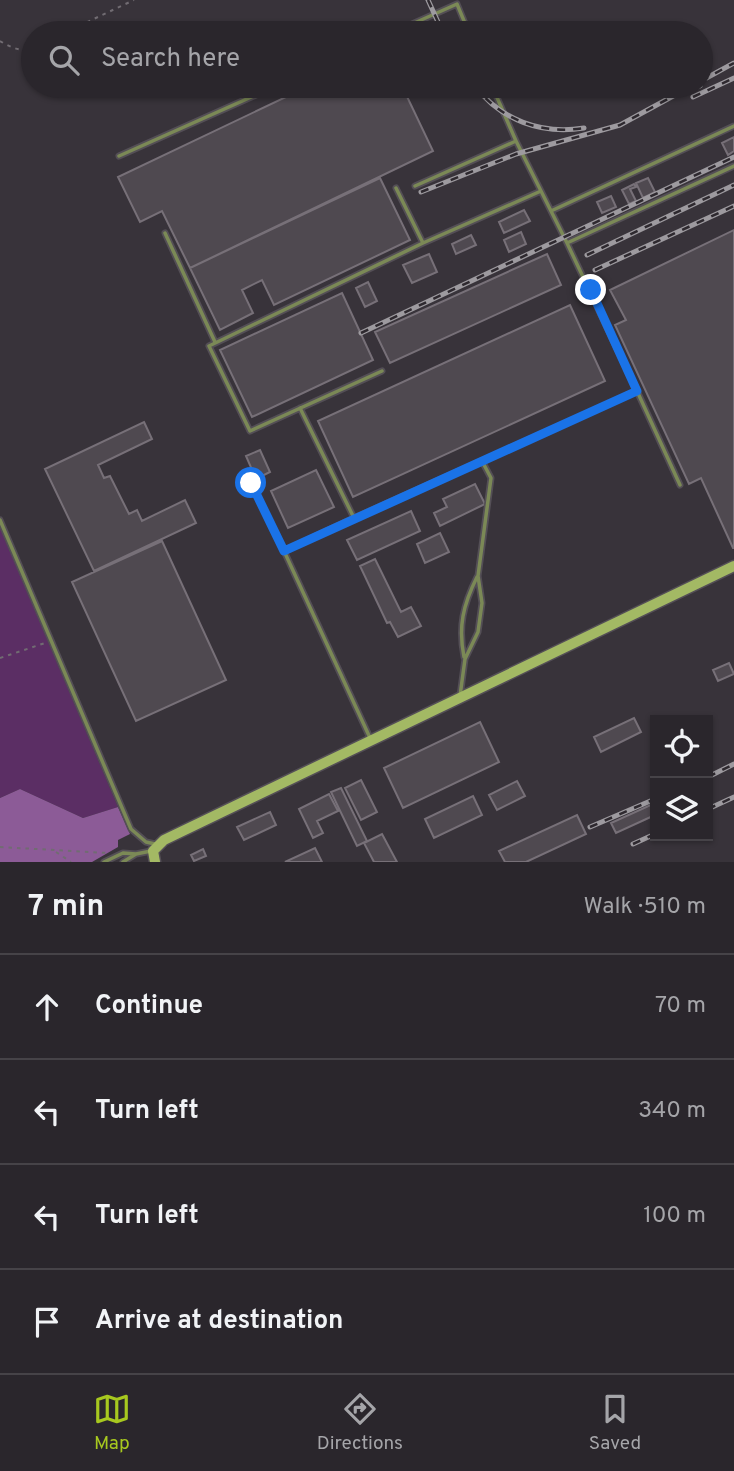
<!DOCTYPE html>
<html lang="en">
<head>
<meta charset="utf-8">
<style>
	body { margin:0; font-family:Overpass,sans-serif; background:#322e34; color:#f1f3f6 }
	.controls { position:absolute; right:21px; bottom:21px; display:grid; overflow:hidden; border-radius:0px; box-shadow:0 2px 5px #0004 }
	.controls button { width:63px; height:63px; display:grid; place-items:center; padding:0; border:0; border-bottom:2px solid #464348; background:#2a262c; color:#f1f3f6; font:35px sans-serif }
	.stop { position:absolute; width:21px; height:21px; margin:-16px; border:5px solid #1a73e8; border-radius:50%; background:#fff }
	.stop.end { background:#1a73e8; border-color:#fff; box-shadow:0 2px 7px #0008 }
	.list { margin:0; padding:0; list-style:none }
	h2 { display:flex; justify-content:space-between; align-items:center; height:91px; margin:0; padding:0 28px; font-size:30px }
	h2 small { font-size:23px; font-weight:400; color:#a5a5a9 }
	.list li { display:grid; grid-template-columns:46px 1fr auto; gap:21px; align-items:center; box-sizing:border-box; height:105px; padding:0 28px; border-top:2px solid #464348 }
	.list b { display:block; font-size:26px; white-space:nowrap }
	.list em { font-size:23px; font-style:normal; color:#a5a5a9 }
	.icon { flex:none; width:38px; height:38px; fill:none; stroke:currentColor; stroke-width:2; stroke-linecap:round; stroke-linejoin:round }
	.map { position:relative; flex:none; width:734px; height:862px; overflow:hidden }
	.search { position:absolute; background:#2a262c; box-shadow:0 2px 5px #0004; left:21px; right:21px; top:21px; height:77px; display:flex; align-items:center; gap:18px; box-sizing:border-box; padding:0 24px; border-radius:38px; color:#a5a5a9; font-size:26px }
	.sheet { height:511px; background:#2a262c }
	nav { display:flex; justify-content:space-around; align-items:center; box-sizing:border-box; height:98px; border-top:2px solid #464348; background:#2a262c; font-size:19px; color:#a5a5a9 }
	nav a { display:grid; justify-items:center; gap:4px }
	nav .on { color:#a7c81f }
	.map>svg:first-child { display:block }
	.green { fill:#5b2e64 }
	.forest { fill:#8c5b97 }
	.building { fill:#4f4950; stroke:#777078; stroke-width:2 }
	.lines { fill:none; stroke-linecap:round; stroke-linejoin:round }
	.lane-casing { stroke:#544f56; stroke-width:7 }
	.secondary-casing { stroke:#544f56; stroke-width:13 }
	.path { stroke:#716c72; stroke-width:2; stroke-dasharray:3.5 5; stroke-linecap:butt }
	.lane { stroke:#7b8956; stroke-width:3.5 }
	.secondary { stroke:#a3b964; stroke-width:10 }
	.rail-casing { stroke:#9d9a9f; stroke-width:5 }
	.rail { stroke:#2e292f; stroke-width:2.5; stroke-dasharray:8; stroke-linecap:butt }
	.route { stroke:#1a73e8; stroke-width:9 }
</style>
</head>
<body>
<div class="map">
<svg width="734" height="862" viewBox="0 0 734 862">
	<rect width="100%" height="100%" fill="#38333a"/>
	<!-- green -->
	<path class="green" d="M 0,528 L 118,807 L 83,818 L 20,789 L 0,798 Z"/>
	<!-- forest -->
	<path class="forest" d="M 20,789 L 83,818 L 118,807 L 130,834 L 118,840 L 118,847 L 92,862 L 0,862 L 0,798 Z"/>
	<!-- building -->
	<path class="building" d="M 309,86 L 402,86 L 433,151 L 190,268 L 162,211 L 140,222 L 118,177 Z
		M 734,137 L 734,151 L 728,155 L 722,143 Z
		M 380,178 L 410,240 L 274,305 L 262,280 L 242,290 L 253,313 L 220,330 L 190,268 Z
		M 648,178 L 655,192 L 643,198 L 636,183 Z
		M 634,184 L 636,187 L 630,189 L 636,201 L 629,204 L 622,190 Z
		M 611,196 L 616,207 L 602,213 L 597,202 Z
		M 524,210 L 530,221 L 504,233 L 499,222 Z
		M 734,230 L 734,548 L 733,548 L 701,478 L 689,484 L 615,325 L 626,320 L 610,290 Z
		M 521,232 L 526,244 L 509,252 L 504,240 Z
		M 471,235 L 476,245 L 456,254 L 452,244 Z
		M 429,254 L 437,272 L 412,283 L 403,265 Z
		M 547,254 L 561,285 L 390,363 L 375,332 Z
		M 368,282 L 377,301 L 365,307 L 356,288 Z
		M 342,293 L 373,360 L 252,417 L 220,350 Z
		M 570,305 L 605,381 L 353,497 L 318,421 Z
		M 144,422 L 152,439 L 98,465 L 104,478 L 110,476 L 129,514 L 137,510 L 142,521 L 185,500 L 196,523 L 94,571 L 45,469 Z
		M 260,450 L 270,472 L 256,479 L 246,456 Z
		M 316,470 L 334,507 L 288,528 L 271,491 Z
		M 475,484 L 485,504 L 440,526 L 434,513 L 447,507 L 443,499 Z
		M 411,511 L 420,531 L 357,560 L 347,540 Z
		M 440,533 L 449,552 L 425,563 L 417,544 Z
		M 162,541 L 226,680 L 136,721 L 72,582 Z
		M 375,559 L 401,612 L 411,607 L 421,626 L 398,637 L 390,622 L 387,623 L 360,566 Z
		M 729,663 L 734,674 L 718,681 L 713,670 Z
		M 634,718 L 641,732 L 601,752 L 594,737 Z
		M 480,722 L 499,762 L 403,808 L 384,768 Z
		M 361,780 L 377,812 L 361,820 L 345,788 Z
		M 517,781 L 525,796 L 497,810 L 489,795 Z
		M 341,788 L 367,841 L 357,846 L 331,792 Z
		M 329,794 L 338,811 L 317,821 L 323,833 L 313,838 L 299,809 Z
		M 473,796 L 482,815 L 434,838 L 425,819 Z
		M 655,803 L 655,815 L 616,833 L 611,823 Z
		M 270,812 L 276,825 L 244,840 L 237,827 Z
		M 577,815 L 586,834 L 526,862 L 505,862 L 499,851 Z
		M 382,834 L 397,862 L 374,862 L 364,843 Z
		M 315,848 L 322,862 L 285,862 Z
		M 203,849 L 206,856 L 194,861 L 191,855 Z"/>
	<g class="lines">
		<!-- lane casing -->
		<g class="lane-casing">
			<path id="lane" d="M 392,33 L 457,4 L 469,33
				M 516,141 L 551,211 L 734,126
				M 119,156 L 276,86
				M 415,186 L 516,141 L 492,86
				M 396,188 L 423,243 L 541,191
				M 551,211 L 567,243 L 734,166
				M 165,233 L 215,342
				M 382,371 L 250,431 L 209,346 L 423,243
				M 637,391 L 680,485
				M 251,483 L 284,551 L 354,518 L 300,408
				M 354,518 L 637,391 L 567,243
				M 0,520 L 131,829 L 146,842 L 155,844
				M 284,551 L 371,740
				M 464,657 C 458,627 463,605 477,577
				M 460,696 L 465,659 L 478,632 L 482,603 L 478,576 L 491,478 L 482,461
				M 104,862 L 123,853 L 136,854
				M 123,862 L 136,854 L 151,851"/>
		</g>
		<!-- secondary casing -->
		<g class="secondary-casing">
			<path id="secondary" d="M 155,862 L 153,851 L 164,840 L 734,566"/>
		</g>
		<!-- path -->
		<path class="path" d="M 64,33 L 134,0
			M 0,41 C 10,47 22,53 33,48
			M 0,658 L 45,643
			M 0,847 L 108,853
			M 56,852 L 71,862"/>
		<!-- lane -->
		<use href="#lane" class="lane"/>
		<!-- secondary -->
		<use href="#secondary" class="secondary"/>
		<!-- rail casing -->
		<g class="rail-casing">
			<path id="rail" d="M 428,0 L 443,33
				M 701,81 L 734,63
				M 475,86 C 501,120 541,135 584,128
				M 693,97 L 734,78
				M 421,192 L 516,154 L 620,125 L 675,95 L 700,86
				M 587,255 L 734,185
				M 595,270 L 734,206
				M 361,333 L 734,157
				M 708,777 L 734,764
				M 708,809 L 734,797
				M 590,827 L 655,799
				M 633,844 L 655,834"/>
		</g>
		<!-- rail -->
		<use href="#rail" class="rail"/>
	</g>
	<g class="lines">
		<!-- route -->
		<path class="route" d="M 251,483 L 284,551 L 637,391 L 591,290"/>
	</g>
</svg>
<div class="controls">
<button><svg class="icon" aria-label="locate" viewBox="0 0 24 24"><circle cx="12" cy="12" r="6"/><path d="M12 2v4M12 18v4M2 12h4M18 12h4"/></svg></button>
<button><svg class="icon" aria-label="layers" viewBox="0 0 24 24"><path d="M12 4l9 5-9 5-9-5zM3 14l9 5 9-5"/></svg></button>
</div>
<div class="stop" style="left:251px;top:483px"></div>
<div class="stop end" style="left:591px;top:290px"></div>
<div class="search"><svg class="icon" aria-label="search" viewBox="0 0 24 24"><circle cx="10" cy="10" r="6"/><path d="M15 15l6 6"/></svg>Search here</div>
</div>
<section class="sheet">
<h2>7 min<small>Walk · 510 m</small></h2>
<ul class="list">
<li><svg class="icon" aria-label="ahead" viewBox="0 0 24 24"><path d="M12 20V5M6 11l6-6 6 6"/></svg><div><b>Continue</b></div><em>70 m</em></li>
<li><svg class="icon" aria-label="left" viewBox="0 0 24 24"><path d="M17 20v-9H6M10 6l-5 5 5 5"/></svg><div><b>Turn left</b></div><em>340 m</em></li>
<li><svg class="icon" aria-label="left" viewBox="0 0 24 24"><path d="M17 20v-9H6M10 6l-5 5 5 5"/></svg><div><b>Turn left</b></div><em>100 m</em></li>
<li><svg class="icon" aria-label="arrive" viewBox="0 0 24 24"><path d="M6 21V4h12l-3 4 3 4H6"/></svg><div><b>Arrive at destination</b></div></li>
</ul>
</section>
<nav>
<a class="on"><svg class="icon" aria-label="map" viewBox="0 0 24 24"><path d="M3 6l6-2 6 2 6-2v14l-6 2-6-2-6 2zM9 4v14M15 6v14"/></svg>Map</a>
<a><svg class="icon" aria-label="directions" viewBox="0 0 24 24"><path d="M12 3l9 9-9 9-9-9zM9 14v-3h6M13 9l2 2-2 2"/></svg>Directions</a>
<a><svg class="icon" aria-label="saved" viewBox="0 0 24 24"><path d="M7 4h10v16l-5-4-5 4z"/></svg>Saved</a>
</nav>
</body>
</html>
